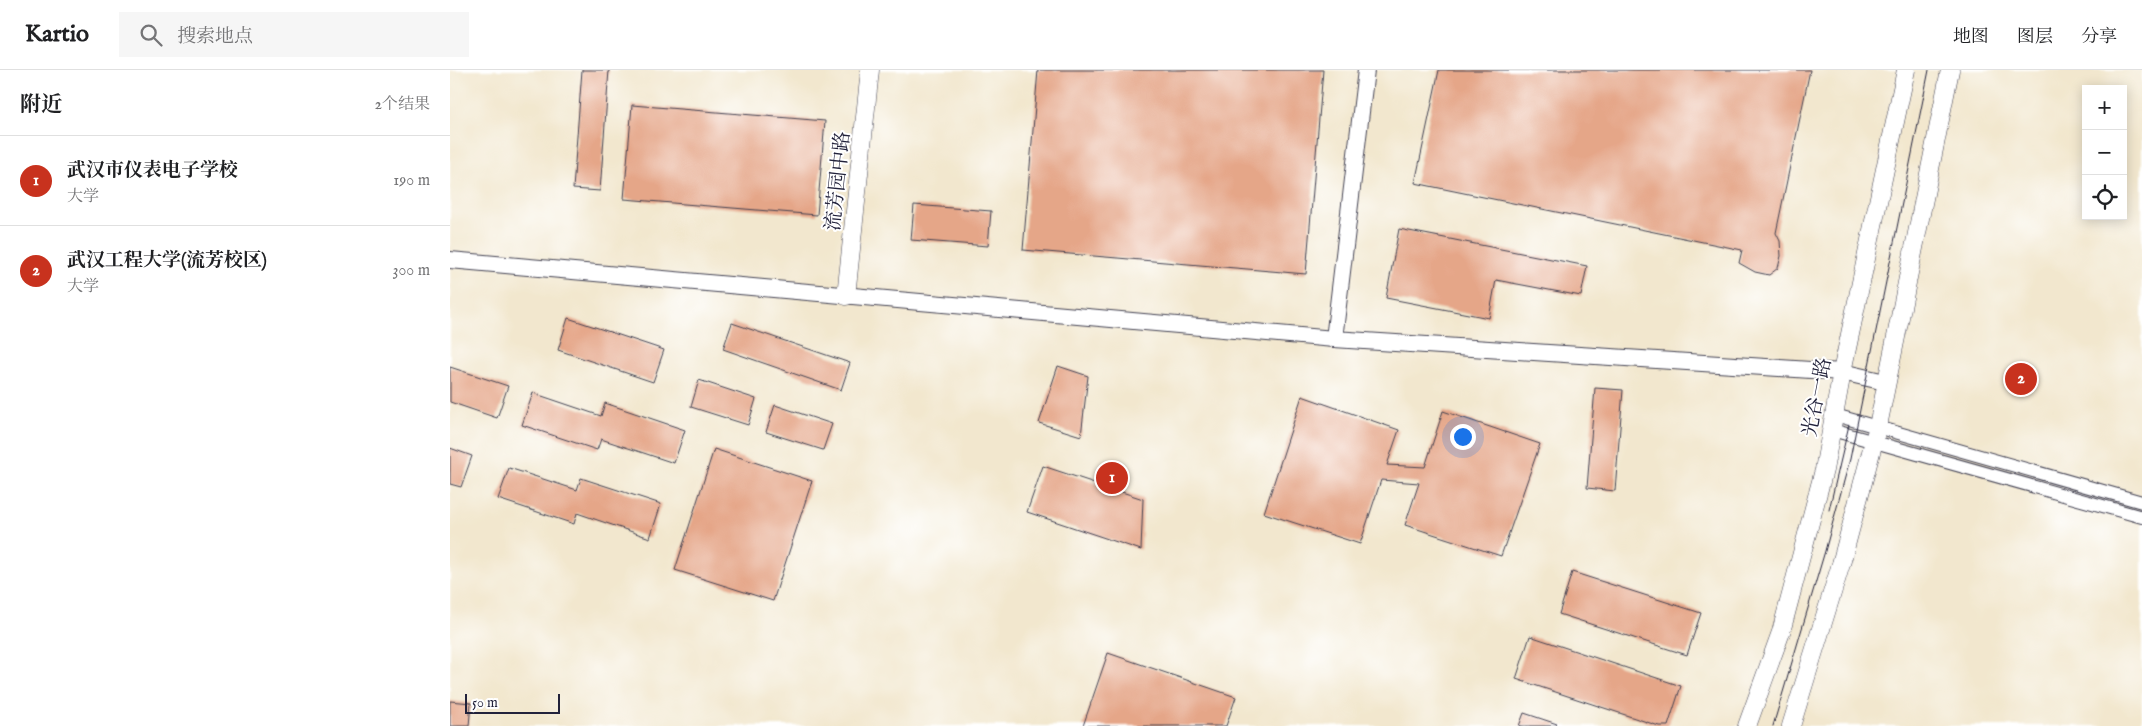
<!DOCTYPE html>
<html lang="zh">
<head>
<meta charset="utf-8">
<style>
	body { margin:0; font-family:"IM FELL English","Noto Serif SC",serif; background:#f6f6f6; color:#202124 }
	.controls { position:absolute; right:15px; top:15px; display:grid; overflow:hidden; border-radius:0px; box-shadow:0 2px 12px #0003 }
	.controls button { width:45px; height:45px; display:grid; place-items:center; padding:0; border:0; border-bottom:1px solid #e0e0e0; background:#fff; color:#202124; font:25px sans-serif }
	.scale { position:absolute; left:15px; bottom:12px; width:95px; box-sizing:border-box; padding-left:5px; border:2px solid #22223b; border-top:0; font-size:14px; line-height:18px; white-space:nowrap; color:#22223b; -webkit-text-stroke:4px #fff; paint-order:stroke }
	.you { position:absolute; left:1012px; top:366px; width:18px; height:18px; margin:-12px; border:4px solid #fff; border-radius:50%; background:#1a73e8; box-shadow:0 0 0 8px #1a73e833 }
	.badge { display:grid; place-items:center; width:32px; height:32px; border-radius:50%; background:#c8321e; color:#fff; font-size:16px; font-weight:700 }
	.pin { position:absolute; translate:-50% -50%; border:2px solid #fff; box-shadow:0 1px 5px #0006 }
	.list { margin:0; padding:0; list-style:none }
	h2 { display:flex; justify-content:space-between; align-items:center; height:65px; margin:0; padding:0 20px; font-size:21px }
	h2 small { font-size:16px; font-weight:400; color:#757577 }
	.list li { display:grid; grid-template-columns:32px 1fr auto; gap:15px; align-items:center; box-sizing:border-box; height:90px; padding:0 20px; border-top:1px solid #e0e0e0 }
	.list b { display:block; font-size:19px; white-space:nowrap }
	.list p { margin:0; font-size:16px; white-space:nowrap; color:#757577 }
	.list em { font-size:16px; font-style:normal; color:#757577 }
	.icon { flex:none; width:28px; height:28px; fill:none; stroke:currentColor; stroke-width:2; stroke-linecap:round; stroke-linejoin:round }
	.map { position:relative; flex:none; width:1692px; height:656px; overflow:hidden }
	header { display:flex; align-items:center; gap:30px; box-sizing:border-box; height:70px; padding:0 25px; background:#fff; border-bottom:1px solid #e0e0e0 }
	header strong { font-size:24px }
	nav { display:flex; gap:28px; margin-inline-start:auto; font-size:18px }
	.search { width:350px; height:45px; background:#f6f6f6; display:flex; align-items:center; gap:12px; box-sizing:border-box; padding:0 18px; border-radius:0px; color:#757577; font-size:19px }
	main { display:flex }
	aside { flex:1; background:#fff }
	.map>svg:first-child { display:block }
	.building { fill:#e5a688 }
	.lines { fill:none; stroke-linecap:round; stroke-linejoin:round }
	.minor-casing { stroke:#414051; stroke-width:14 }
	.tertiary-casing { stroke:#414051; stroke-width:18 }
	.secondary-casing { stroke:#414051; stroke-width:19 }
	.minor { stroke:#fff; stroke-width:12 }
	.tertiary { stroke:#fff; stroke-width:16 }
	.secondary { stroke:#fff; stroke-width:18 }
	.tram { stroke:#22223b; stroke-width:1 }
	.labels { text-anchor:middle; stroke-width:4; stroke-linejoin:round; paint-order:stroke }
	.street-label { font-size:20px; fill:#22223b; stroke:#fff }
</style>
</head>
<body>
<header>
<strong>Kartio</strong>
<div class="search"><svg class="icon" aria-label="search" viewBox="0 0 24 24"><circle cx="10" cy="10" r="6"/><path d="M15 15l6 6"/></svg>搜索地点</div>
<nav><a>地图</a><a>图层</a><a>分享</a></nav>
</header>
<main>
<aside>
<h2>附近<small>2个结果</small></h2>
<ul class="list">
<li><span class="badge">1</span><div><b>武汉市仪表电子学校</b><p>大学</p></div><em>190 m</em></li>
<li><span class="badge">2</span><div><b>武汉工程大学(流芳校区)</b><p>大学</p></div><em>300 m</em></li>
</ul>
</aside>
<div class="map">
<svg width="1692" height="656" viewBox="0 0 1692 656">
	<rect width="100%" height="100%" fill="#fff"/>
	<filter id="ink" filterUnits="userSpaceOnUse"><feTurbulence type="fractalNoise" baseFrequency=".02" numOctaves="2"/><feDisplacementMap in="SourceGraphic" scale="10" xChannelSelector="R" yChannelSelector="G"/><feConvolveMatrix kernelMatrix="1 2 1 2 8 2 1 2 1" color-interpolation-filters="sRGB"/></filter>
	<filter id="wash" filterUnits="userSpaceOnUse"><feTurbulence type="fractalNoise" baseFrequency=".0096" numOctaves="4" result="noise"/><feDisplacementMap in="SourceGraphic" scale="20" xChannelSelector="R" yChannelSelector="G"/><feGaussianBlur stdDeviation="1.12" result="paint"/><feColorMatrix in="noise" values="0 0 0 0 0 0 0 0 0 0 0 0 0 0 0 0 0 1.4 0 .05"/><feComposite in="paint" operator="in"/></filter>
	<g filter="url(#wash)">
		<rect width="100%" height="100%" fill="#f2e7ce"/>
		<g id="blocks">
			<!-- building -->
			<path class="building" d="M 132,0 L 159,0 L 150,121 L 123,119 Z
				M 588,0 L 873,0 L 856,204 L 573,180 Z
				M 989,0 L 1360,0 L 1326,163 L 1330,171 L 1331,186 L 1328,198 L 1319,205 L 1305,202 L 1289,193 L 1292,180 L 965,113 Z
				M 182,35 L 375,51 L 367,145 L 174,129 Z
				M 464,135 L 541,141 L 538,176 L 461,170 Z
				M 949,159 L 1137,196 L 1131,226 L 1046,210 L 1039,248 L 936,228 Z
				M 118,248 L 214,280 L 203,312 L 108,280 Z
				M 282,253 L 400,293 L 391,320 L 273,279 Z
				M 608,296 L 638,306 L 631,366 L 589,353 Z
				M 0,297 L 58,316 L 47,348 L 0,332 Z
				M 249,310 L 306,329 L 298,355 L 241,337 Z
				M 1145,318 L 1173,320 L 1165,421 L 1137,418 Z
				M 83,323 L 151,346 L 155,333 L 235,360 L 224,393 L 151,369 L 147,380 L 72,355 Z
				M 852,326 L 949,360 L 937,395 L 975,397 L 993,341 L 1090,374 L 1051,486 L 955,455 L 969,413 L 931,410 L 910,474 L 814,443 Z
				M 325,335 L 382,354 L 373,380 L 316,362 Z
				M 0,378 L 22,386 L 11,417 L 0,414 Z
				M 264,379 L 362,411 L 323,531 L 225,500 Z
				M 593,396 L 693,429 L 691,480 L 577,442 Z
				M 59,398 L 127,420 L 131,408 L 211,434 L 200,468 L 127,443 L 124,454 L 48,429 Z
				M 1122,502 L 1251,543 L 1237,585 L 1109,544 Z
				M 1080,566 L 1231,616 L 1218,656 L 1209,656 L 1066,609 Z
				M 658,583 L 786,627 L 776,656 L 633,656 Z
				M 0,631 L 21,633 L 19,656 L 0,656 Z
				M 1074,643 L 1107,654 L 1106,656 L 1069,656 Z"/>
		</g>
	</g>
	<g filter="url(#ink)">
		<use href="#blocks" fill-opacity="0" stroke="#414051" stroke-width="1"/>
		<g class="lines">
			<!-- minor casing -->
			<g class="minor-casing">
				<path id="minor" d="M 1385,345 L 1692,432
					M 1382,360 L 1692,447"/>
			</g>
			<!-- tertiary casing -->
			<g class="tertiary-casing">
				<path id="tertiary" d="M 0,190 L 884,269 L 1392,302 L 1435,312
					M 884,269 L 916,0"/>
			</g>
			<!-- secondary casing -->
			<g class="secondary-casing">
				<path id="secondary" d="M 396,226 L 420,0
					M 1297,656 L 1331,562 L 1374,400 L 1392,302 L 1456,0
					M 1341,656 L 1391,494 L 1428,356 L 1500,0"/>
			</g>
			<!-- minor -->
			<use href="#minor" class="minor"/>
			<!-- tertiary -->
			<use href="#tertiary" class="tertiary"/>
			<!-- secondary -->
			<use href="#secondary" class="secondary"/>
			<!-- tram -->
			<path class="tram" d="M 1379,440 L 1399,355
				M 1323,656 L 1375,481 L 1400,389 L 1479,0"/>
		</g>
	</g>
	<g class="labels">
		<!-- street labels -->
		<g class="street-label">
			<text transform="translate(387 111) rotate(-84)" y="7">流芳园中路</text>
			<text transform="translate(1366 327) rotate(-79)" y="7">光谷一路</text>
		</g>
	</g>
</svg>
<div class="controls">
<button>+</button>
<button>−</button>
<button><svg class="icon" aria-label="locate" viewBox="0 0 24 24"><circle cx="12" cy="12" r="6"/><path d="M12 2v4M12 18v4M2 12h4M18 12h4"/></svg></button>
</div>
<div class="scale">50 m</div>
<div class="you"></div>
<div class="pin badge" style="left:662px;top:408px">1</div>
<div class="pin badge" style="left:1571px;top:309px">2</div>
</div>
</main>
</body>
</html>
